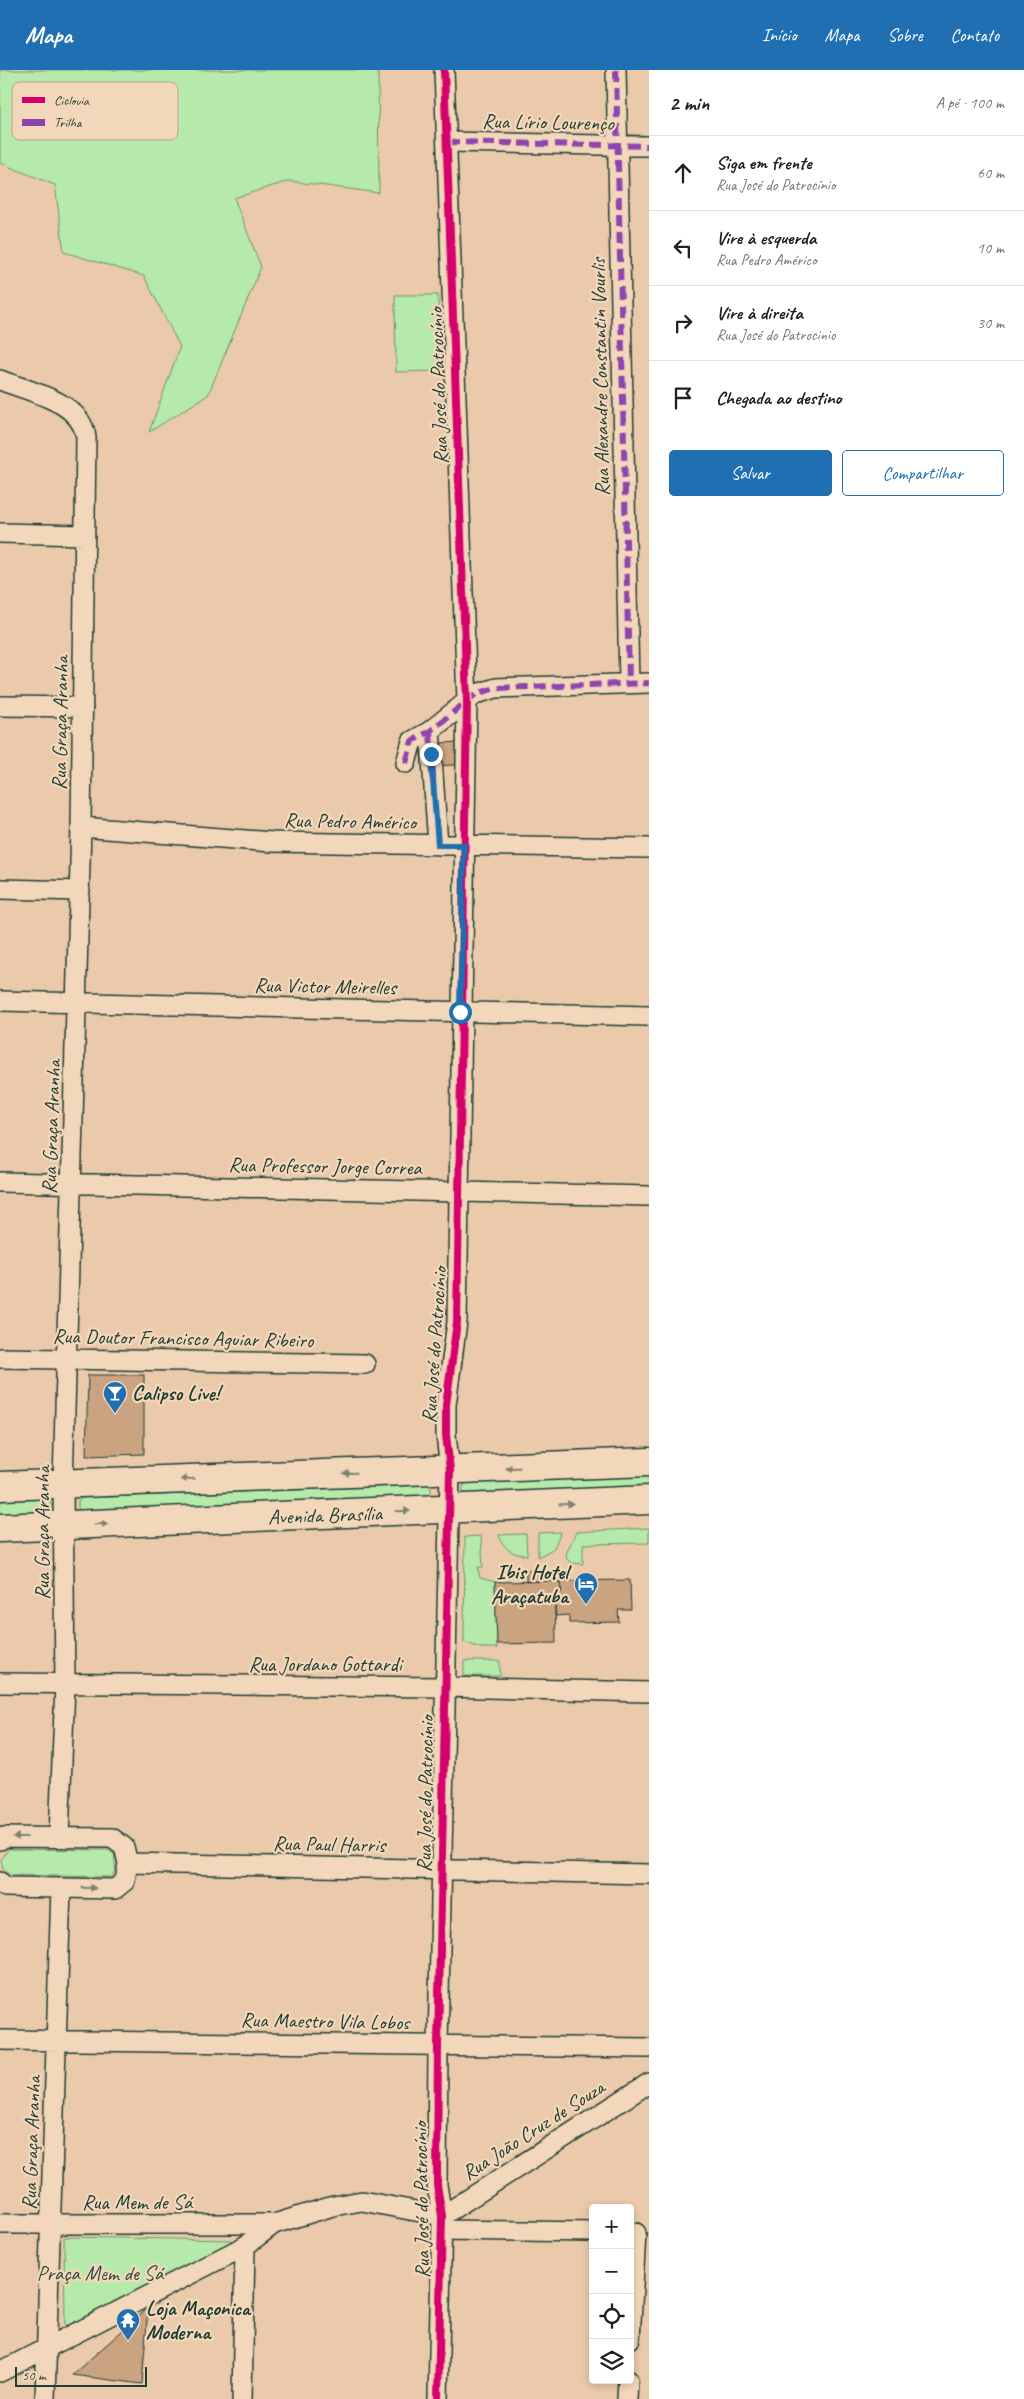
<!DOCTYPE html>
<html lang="pt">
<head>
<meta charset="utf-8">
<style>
	body { margin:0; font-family:Caveat,sans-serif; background:#f6f6f6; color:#202124 }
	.controls { position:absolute; right:15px; bottom:15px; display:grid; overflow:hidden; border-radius:5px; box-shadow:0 2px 8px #0003 }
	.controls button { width:45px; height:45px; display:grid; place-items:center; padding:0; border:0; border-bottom:1px solid #e0e0e0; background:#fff; color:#202124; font:25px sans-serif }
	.scale { position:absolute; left:15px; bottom:12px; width:132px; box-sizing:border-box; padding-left:5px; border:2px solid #1f3d34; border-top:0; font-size:14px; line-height:18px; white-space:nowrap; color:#1f3d34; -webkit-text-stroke:4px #f3d7ba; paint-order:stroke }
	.stop { position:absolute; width:15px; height:15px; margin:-11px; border:4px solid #1f6fb2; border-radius:50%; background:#fff }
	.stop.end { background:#1f6fb2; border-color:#fff; box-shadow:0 1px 5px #0008 }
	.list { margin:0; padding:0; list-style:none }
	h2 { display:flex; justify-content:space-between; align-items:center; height:65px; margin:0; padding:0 20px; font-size:21px }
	h2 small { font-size:16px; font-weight:400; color:#757577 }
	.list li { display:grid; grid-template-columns:32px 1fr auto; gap:15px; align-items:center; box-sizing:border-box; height:75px; padding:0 20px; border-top:1px solid #e0e0e0 }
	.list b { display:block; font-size:19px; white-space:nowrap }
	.list p { margin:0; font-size:16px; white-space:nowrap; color:#757577 }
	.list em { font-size:16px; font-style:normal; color:#757577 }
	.actions { display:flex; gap:10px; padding:15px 20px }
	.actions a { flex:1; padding:11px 0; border:1px solid #1f6fb2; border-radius:5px; text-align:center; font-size:18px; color:#1f6fb2 }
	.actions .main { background:#1f6fb2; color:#fff }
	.icon { flex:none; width:28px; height:28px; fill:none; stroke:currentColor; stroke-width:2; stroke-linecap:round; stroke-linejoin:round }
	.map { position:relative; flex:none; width:649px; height:2329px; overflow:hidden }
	header { display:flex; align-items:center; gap:30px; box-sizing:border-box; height:70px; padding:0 25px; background:#1f6fb2; color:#fff }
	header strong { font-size:24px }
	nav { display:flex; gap:28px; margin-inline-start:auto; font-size:18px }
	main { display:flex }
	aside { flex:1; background:#fff }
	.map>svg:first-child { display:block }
	.green { fill:#b5eaab; stroke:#6a9470 }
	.building { fill:#caa381; stroke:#1f3d34 }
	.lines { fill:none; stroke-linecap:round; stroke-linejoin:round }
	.street-casing { stroke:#1f3d34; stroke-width:22 }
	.secondary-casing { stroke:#1f3d34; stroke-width:31 }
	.street { stroke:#f3d7ba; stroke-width:19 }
	.secondary { stroke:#f3d7ba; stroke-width:28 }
	.quiet { stroke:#8e44ad; stroke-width:6; stroke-dasharray:12 6; stroke-linecap:butt }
	.cycleway-casing { stroke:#f3d7ba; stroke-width:11 }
	.cycleway { stroke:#d6006c; stroke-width:8 }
	.oneway { fill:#7e8270 }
	.route { stroke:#1f6fb2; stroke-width:6 }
	.labels { text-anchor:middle; stroke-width:4.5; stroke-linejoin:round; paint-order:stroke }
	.street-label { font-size:21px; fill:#1f3d34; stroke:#f3d7ba }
	.poi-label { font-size:21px; font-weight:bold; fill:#1f3d34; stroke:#f3d7ba; text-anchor:start }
	.park-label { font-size:21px; fill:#2e4e40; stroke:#f3d7ba }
	.key { fill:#f3d7ba; stroke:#b3a992; stroke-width:1 }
	.key-label { font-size:14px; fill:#1f3d34 }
</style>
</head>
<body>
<header>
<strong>Mapa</strong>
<nav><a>Início</a><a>Mapa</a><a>Sobre</a><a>Contato</a></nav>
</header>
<main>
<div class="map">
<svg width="649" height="2329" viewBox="0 0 649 2329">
	<rect width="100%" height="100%" fill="#eacaaa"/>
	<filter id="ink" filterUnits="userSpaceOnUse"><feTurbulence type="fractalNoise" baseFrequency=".02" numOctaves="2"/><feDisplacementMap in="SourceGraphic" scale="10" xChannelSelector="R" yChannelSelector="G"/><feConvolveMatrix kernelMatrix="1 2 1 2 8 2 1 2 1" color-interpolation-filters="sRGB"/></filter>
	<g filter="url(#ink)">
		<!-- green -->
		<path class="green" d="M 0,0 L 378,0 L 379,123 L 289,111 L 234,128 L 261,197 L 208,325 L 149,362 L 180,277 L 144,206 L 64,182 L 55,115 L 0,93 Z
			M 395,225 L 438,225 L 439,301 L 396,302 Z
			M 649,1406 L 649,1420 L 469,1427 L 463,1424 L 463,1416 L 468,1413 Z
			M 427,1415 L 431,1418 L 431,1425 L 427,1429 L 82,1442 L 78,1438 L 78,1431 L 82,1428 Z
			M 46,1429 L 51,1432 L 51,1440 L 45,1442 L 0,1444 L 0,1431 Z
			M 649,1458 L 649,1473 L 583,1474 L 583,1494 L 571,1493 L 567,1489 L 566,1484 L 576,1462 Z
			M 561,1462 L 554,1478 L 538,1487 L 538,1463 Z
			M 526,1464 L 527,1485 C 512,1485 504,1479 499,1465 Z
			M 481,1466 L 483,1497 L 478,1497 L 480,1508 L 495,1512 L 497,1578 L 480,1578 L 464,1572 L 465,1467 Z
			M 464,1591 L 500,1591 L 500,1606 L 464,1606 Z
			M 8,1779 L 108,1780 L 114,1784 C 115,1792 117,1801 111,1807 L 10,1805 L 3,1799 L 1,1790 Z
			M 64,2167 L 231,2170 L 233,2178 L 71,2258 L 65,2254 Z"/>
		<!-- building -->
		<path class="building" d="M 475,672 L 476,694 L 432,696 L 431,673 Z
			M 88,1305 L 144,1305 L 144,1384 L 86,1386 Z
			M 543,1499 L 543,1511 L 526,1512 L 526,1500 Z
			M 630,1510 L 631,1540 L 618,1540 L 619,1552 L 569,1553 L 569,1545 L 555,1546 L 555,1527 L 558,1527 L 558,1523 L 561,1523 L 561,1511 Z
			M 561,1511 L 561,1523 L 558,1523 L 558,1527 L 555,1527 L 556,1573 L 497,1574 L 495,1512 Z
			M 148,2238 L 142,2314 L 72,2305 Z"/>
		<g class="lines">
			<!-- street casing -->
			<g class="street-casing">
				<path id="street" d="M 616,0 L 629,613
					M 447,72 L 649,76
					M 0,310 C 30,322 82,331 86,368 L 81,757 L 63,1413 L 65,1615 L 59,1767
					M 0,463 L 85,465
					M 0,636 L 83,637
					M 430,661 L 438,775
					M 406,693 L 412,671 L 430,661 L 476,624 L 496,618 L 649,613
					M 81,757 L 272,772 L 649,778
					M 0,819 L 80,821
					M 0,931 L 649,946
					M 0,1112 L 649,1126
					M 0,1288 L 365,1294
					M 0,1613 L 445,1617 L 649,1622
					M 0,1770 L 3,1767 L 112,1768 L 124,1777 L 128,1793 L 125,1811 L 115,1819 L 5,1817 L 0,1812
					M 128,1793 L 649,1804
					M 0,1970 L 649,1978
					M 0,2154 L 274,2154
					M 442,2160 L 593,2162
					M 630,2269 L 636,2163
					M 0,2302 L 245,2176 L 274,2154 L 333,2136 L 362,2131 L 442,2146 L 649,2013
					M 45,2329 L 61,1818
					M 242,2329 L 245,2176
					M 438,2329 L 442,2146 L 437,2115 L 438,1975 L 450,1400 L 446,1365 L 446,1335 L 457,1252 L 467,631 L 444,0
					M 627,2329 L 628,2310"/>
			</g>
			<!-- secondary casing -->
			<g class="secondary-casing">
				<path id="secondary" d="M 0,1416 L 649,1392
					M 0,1458 L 649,1430"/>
			</g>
			<!-- street -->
			<use href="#street" class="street"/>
			<!-- secondary -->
			<use href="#secondary" class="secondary"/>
			<!-- quiet -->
			<path class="quiet" d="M 616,0 L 629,613
				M 447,72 L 649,76
				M 430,661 L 433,712
				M 406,693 L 412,671 L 430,661 L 476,624 L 496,618 L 649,613"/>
			<!-- cycleway casing -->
			<g class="cycleway-casing">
				<path id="cycleway" d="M 438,2329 L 442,2146 L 437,2115 L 438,1975 L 450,1400 L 446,1365 L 446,1335 L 457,1252 L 467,631 L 444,0"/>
			</g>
			<!-- cycleway -->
			<use href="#cycleway" class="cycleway"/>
		</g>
		<!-- one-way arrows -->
		<defs><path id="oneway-solid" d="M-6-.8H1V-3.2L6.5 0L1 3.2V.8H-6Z" transform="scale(1.25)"/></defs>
		<g class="oneway">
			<use href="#oneway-solid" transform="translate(513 1398) rotate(178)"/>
			<use href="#oneway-solid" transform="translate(350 1403) rotate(178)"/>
			<use href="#oneway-solid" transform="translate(188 1409) rotate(178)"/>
			<use href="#oneway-solid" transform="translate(566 1434) rotate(-3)"/>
			<use href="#oneway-solid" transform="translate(403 1441) rotate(-2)"/>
			<use href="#oneway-solid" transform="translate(101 1454) rotate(-2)"/>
			<use href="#oneway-solid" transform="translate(20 1767) rotate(-180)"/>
			<use href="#oneway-solid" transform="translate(89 1818) rotate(1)"/>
		</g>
	</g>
	<g class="lines" filter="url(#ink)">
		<!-- route -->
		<path class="route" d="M 431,684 L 438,775 L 464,775 L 460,942"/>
	</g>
	<!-- icons -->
	<defs>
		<g id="bar-pin" transform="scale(1.25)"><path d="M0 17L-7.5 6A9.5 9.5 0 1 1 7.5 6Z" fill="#1f6fb2" stroke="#f3d7ba"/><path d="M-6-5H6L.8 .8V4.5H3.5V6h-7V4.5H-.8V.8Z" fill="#fff"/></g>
		<g id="hotel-pin" transform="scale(1.25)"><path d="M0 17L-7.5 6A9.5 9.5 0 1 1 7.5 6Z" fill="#1f6fb2" stroke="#f3d7ba"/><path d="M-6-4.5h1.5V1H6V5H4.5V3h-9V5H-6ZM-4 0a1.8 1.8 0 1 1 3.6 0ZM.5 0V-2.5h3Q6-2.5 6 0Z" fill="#fff"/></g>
		<g id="temple-pin" transform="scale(1.25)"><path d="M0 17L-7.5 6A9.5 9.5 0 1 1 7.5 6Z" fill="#1f6fb2" stroke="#f3d7ba"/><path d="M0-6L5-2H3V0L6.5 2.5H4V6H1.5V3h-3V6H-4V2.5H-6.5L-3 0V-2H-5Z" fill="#fff"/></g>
	</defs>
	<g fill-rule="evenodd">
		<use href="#bar-pin" x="115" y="1323"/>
		<use href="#hotel-pin" x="586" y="1514"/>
		<use href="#temple-pin" x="128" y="2250"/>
	</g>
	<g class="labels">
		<!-- street labels -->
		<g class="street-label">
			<text transform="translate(548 52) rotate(1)" y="7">Rua Lírio Lourenço</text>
			<text transform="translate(600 307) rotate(-91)" y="7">Rua Alexandre Constantin Vourlis</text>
			<text transform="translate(438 316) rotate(-92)" y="7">Rua José do Patrocínio</text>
			<text transform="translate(60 653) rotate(-89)" y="7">Rua Graça Aranha</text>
			<text transform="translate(350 751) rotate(1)" y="7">Rua Pedro Américo</text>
			<text transform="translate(325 916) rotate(1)" y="7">Rua Victor Meirelles</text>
			<text transform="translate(51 1057) rotate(-88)" y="7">Rua Graça Aranha</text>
			<text transform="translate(325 1096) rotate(1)" y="7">Rua Professor Jorge Correa</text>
			<text transform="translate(183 1268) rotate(1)" y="7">Rua Doutor Francisco Aguiar Ribeiro</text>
			<text transform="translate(434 1275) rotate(-86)" y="7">Rua José do Patrocínio</text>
			<text transform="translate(325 1445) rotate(-2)" y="7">Avenida Brasília</text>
			<text transform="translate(42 1463) rotate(-90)" y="7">Rua Graça Aranha</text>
			<text x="325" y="1601">Rua Jordano Gottardi</text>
			<text transform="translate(425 1724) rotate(-89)" y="7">Rua José do Patrocínio</text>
			<text transform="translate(329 1774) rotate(1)" y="7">Rua Paul Harris</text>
			<text transform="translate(325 1951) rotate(1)" y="7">Rua Maestro Vila Lobos</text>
			<text transform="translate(533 2060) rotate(-33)" y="7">Rua João Cruz de Souza</text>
			<text transform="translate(31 2073) rotate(-88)" y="7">Rua Graça Aranha</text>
			<text transform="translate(421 2130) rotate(-91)" y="7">Rua José do Patrocínio</text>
			<text x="137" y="2139">Rua Mem de Sá</text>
		</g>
		<!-- poi labels -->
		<g class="poi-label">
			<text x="132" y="1330">Calipso Live!</text>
			<text x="568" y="1509" text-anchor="end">Ibis Hotel<tspan x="568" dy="24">Araçatuba</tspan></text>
			<text x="146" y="2245">Loja Maçonica<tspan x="146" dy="24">Moderna</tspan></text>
		</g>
		<!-- park labels -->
		<g class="park-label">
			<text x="100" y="2210">Praça Mem de Sá</text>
		</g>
	</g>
	<!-- legend -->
	<rect x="12" y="12" width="166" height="58" rx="8" class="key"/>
	<rect x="22" y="27" width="23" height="6" fill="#d6006c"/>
	<rect x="22" y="49" width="23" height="7" fill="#8e44ad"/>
	<g class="key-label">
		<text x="54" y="35">Ciclovia</text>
		<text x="54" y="57">Trilha</text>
	</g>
</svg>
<div class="controls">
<button>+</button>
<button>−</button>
<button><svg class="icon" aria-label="locate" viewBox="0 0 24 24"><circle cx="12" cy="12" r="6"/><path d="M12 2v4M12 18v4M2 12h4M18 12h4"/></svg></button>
<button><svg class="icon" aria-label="layers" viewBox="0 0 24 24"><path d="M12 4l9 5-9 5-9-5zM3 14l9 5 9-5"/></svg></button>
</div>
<div class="scale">50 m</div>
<div class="stop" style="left:460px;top:942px"></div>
<div class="stop end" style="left:431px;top:684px"></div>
</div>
<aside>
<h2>2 min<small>A pé · 100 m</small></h2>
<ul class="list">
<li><svg class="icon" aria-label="ahead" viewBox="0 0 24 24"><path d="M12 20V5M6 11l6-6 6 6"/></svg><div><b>Siga em frente</b><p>Rua José do Patrocínio</p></div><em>60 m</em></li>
<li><svg class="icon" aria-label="left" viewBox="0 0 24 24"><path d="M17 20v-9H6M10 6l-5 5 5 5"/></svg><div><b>Vire à esquerda</b><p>Rua Pedro Américo</p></div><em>10 m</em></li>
<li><svg class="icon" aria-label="right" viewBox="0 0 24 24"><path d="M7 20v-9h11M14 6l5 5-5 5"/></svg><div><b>Vire à direita</b><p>Rua José do Patrocinio</p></div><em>30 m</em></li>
<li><svg class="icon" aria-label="arrive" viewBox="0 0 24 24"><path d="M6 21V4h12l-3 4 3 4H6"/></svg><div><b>Chegada ao destino</b></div></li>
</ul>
<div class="actions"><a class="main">Salvar</a><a>Compartilhar</a></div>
</aside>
</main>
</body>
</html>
